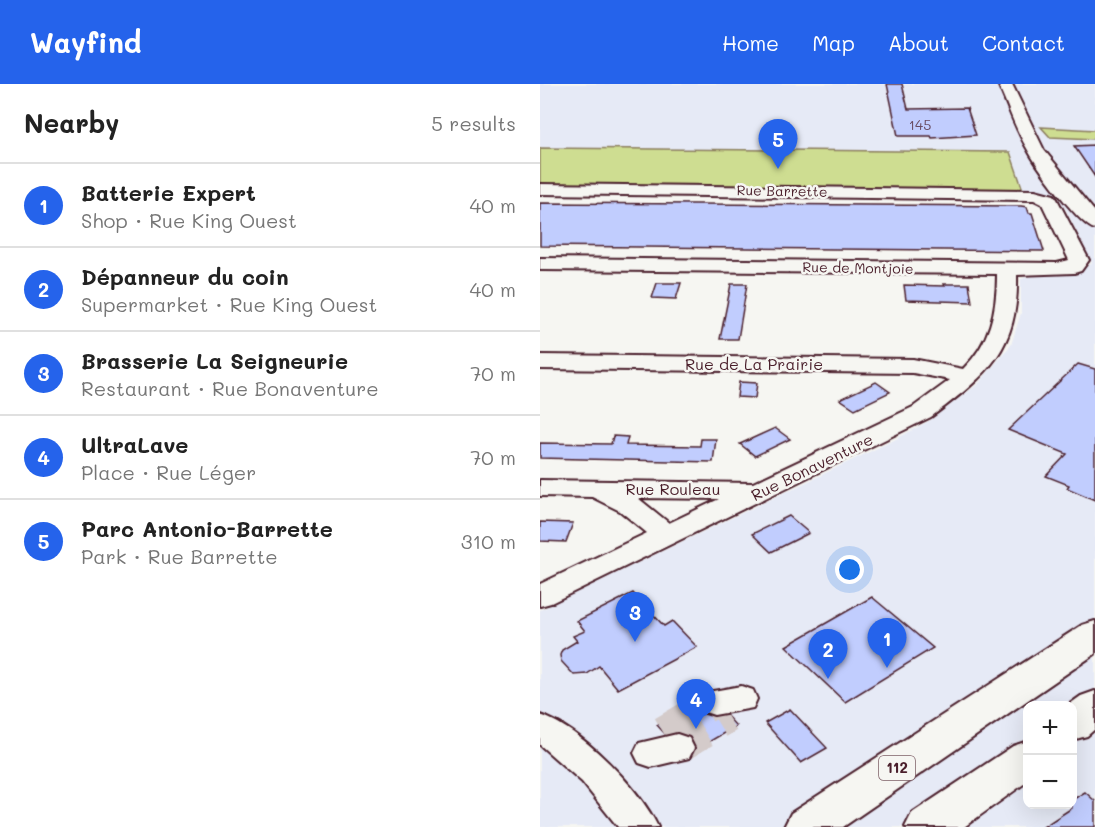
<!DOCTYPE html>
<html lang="en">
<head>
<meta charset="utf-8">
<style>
	body { margin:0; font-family:Mali,sans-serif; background:#f2f2f2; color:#222 }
	.controls { position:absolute; right:18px; bottom:18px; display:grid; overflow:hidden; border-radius:12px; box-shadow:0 6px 24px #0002 }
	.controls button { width:54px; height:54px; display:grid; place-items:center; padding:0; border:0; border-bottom:2px solid #e0e0e0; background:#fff; color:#222; font:30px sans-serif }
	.you { position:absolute; left:310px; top:486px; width:21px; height:21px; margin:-15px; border:4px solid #fff; border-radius:50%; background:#1a73e8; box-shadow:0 0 0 9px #1a73e833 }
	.badge { display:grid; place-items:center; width:39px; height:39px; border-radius:50%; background:#2563eb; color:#fff; font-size:20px; font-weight:700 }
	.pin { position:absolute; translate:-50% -50px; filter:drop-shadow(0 2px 3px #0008) }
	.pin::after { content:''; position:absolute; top:32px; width:21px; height:18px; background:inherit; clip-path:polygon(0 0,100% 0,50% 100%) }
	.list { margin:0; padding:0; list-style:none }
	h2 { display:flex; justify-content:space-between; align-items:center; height:78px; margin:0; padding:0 24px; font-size:26px }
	h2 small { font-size:20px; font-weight:400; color:#767676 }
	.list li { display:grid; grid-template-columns:39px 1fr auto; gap:18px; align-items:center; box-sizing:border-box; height:84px; padding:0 24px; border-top:2px solid #e0e0e0 }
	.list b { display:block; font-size:22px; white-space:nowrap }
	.list p { margin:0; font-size:20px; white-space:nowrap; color:#767676 }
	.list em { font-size:20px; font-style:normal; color:#767676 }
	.map { position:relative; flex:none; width:555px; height:743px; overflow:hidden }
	header { display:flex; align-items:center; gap:36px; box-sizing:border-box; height:84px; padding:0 30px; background:#2563eb; color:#fff }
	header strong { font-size:28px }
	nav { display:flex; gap:33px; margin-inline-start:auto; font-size:21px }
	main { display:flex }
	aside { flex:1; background:#fff }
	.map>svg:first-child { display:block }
	.built { fill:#e6eaf6; fill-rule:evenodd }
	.green { fill:#cedd91; stroke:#8c7e5e; stroke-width:1.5 }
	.building { fill:#c1cdfe; stroke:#4a1f2b; stroke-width:1.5 }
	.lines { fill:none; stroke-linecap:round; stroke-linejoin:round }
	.minor-tunnel { stroke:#d4cbca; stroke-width:32; stroke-dasharray:32 16; stroke-linecap:butt }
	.minor-casing { stroke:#4a1f2b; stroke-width:4 }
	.major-casing { stroke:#4a1f2b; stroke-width:4 }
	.minor { fill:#f6f6f2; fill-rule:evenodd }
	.major { fill:#f6f6f2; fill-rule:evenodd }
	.labels { text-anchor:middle; stroke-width:5; stroke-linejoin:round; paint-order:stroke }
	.number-label { font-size:14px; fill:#684a60 }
	.far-street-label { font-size:14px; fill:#4a1f2b; stroke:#f6f6f2 }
	.shield { fill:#f6f6f2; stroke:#7e6067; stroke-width:1.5 }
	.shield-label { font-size:15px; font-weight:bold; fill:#4a1f2b }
	.street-label { font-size:16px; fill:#4a1f2b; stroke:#f6f6f2 }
</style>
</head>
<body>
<header>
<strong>Wayfind</strong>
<nav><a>Home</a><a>Map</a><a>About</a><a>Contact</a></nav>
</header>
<main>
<aside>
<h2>Nearby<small>5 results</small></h2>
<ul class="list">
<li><span class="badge">1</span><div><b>Batterie Expert</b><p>Shop · Rue King Ouest</p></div><em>40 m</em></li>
<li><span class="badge">2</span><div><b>Dépanneur du coin</b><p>Supermarket · Rue King Ouest</p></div><em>40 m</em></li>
<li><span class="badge">3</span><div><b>Brasserie La Seigneurie</b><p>Restaurant · Rue Bonaventure</p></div><em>70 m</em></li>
<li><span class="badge">4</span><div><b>UltraLave</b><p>Place · Rue Léger</p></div><em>70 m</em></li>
<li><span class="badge">5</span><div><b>Parc Antonio-Barrette</b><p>Park · Rue Barrette</p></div><em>310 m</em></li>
</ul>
</aside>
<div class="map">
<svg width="555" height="743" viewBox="0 0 555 743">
	<rect width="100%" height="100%" fill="#f6f6f2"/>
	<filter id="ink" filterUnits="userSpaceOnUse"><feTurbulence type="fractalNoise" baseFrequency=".0167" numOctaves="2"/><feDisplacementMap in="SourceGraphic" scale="12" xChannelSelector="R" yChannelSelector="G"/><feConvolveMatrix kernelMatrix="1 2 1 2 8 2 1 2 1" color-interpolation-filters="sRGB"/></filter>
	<g filter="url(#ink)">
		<!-- built -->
		<path class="built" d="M 0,0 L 555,0 L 555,743 L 0,743 L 0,526 L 354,356 L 389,337 L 438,300 L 471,261 L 481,229 L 481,195 L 494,191 L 536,189 L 552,179 L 526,126 L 516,113 L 497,107 L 483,106 L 470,68 L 0,64 ZM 488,622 L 532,622 L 532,720 L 488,720 Z"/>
		<!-- green -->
		<path class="green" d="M 501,43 L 555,46 L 555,55 L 510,53 Z
			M 0,64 L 470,68 L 483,106 L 0,101 Z"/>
		<!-- building -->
		<path class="building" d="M 347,0 L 362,0 L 368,25 L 427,24 L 436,51 L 392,54 L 391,52 L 358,52 Z
			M 555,61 L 555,93 L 534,62 Z
			M 0,119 L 481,122 L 487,123 L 489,129 L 492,129 L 504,167 L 0,162 Z
			M 117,199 L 141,199 L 136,215 L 112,214 Z
			M 191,200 L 207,200 L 198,255 L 180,255 Z
			M 404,200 L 429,200 L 432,218 L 366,216 L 364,201 L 405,202 Z
			M 538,280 L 555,285 L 555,416 L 527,404 L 529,401 L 506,392 L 527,370 L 468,346 Z
			M 199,298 L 217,299 L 215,314 L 197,313 Z
			M 336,298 L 350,308 L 315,325 L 300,315 Z
			M 235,344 L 250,355 L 215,372 L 200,360 Z
			M 73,352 L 88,353 L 86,361 L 160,362 L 161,355 L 176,355 L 173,378 L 0,374 L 0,359 L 71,360 Z
			M 249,432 L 269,449 L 231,468 L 212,450 Z
			M 0,438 L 33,439 L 26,458 L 0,457 Z
			M 93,509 L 124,542 L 132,537 L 157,563 L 78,605 L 59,582 L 47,590 L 34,591 L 21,577 L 20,571 L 22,566 L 37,557 L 33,552 L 45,547 L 37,537 Z
			M 332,513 L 393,564 L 305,618 L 246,562 Z
			M 156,619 L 161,629 L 173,633 L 186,631 L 196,642 L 155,666 L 150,652 L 138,648 L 125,650 L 117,641 Z
			M 250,625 L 287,664 L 261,679 L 225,639 Z
			M 545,708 L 555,717 L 555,743 L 503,743 L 532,724 L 532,716 Z"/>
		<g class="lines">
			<!-- minor-tunnel -->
			<path class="minor-tunnel" d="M 123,648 L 174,618
				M 137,664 L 188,633"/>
			<!-- minor casing -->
			<g class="minor-casing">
				<path id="minor" d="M 458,0 L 472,0 L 504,66 L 555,128 L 555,145 C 539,141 498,84 489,68 C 476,47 468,22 458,0 Z
					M 0,100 L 495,106 L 514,111 L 517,115 L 549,176 L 541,187 L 534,189 L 477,191 C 479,266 447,291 391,333 L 11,519 L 0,522 L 0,500 L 107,449 L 80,427 L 52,413 L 0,412 L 0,396 L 213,399 L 373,323 L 410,296 L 373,289 L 0,285 L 0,271 L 373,275 L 423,285 C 450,259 457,227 457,190 L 0,186 L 0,174 L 517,179 L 529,176 L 502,120 L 494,116 L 0,110 ZM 98,414 L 179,415 L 129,439 Z
					M 201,602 L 213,606 L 217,615 L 213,624 L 174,631 L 162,627 L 158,618 L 162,609 Z
					M 0,631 C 41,644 100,705 118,743 L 78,743 L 42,698 L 0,661 Z
					M 137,650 L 149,654 L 154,664 L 149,674 L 111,683 L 99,679 L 94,669 L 99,659 Z"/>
			</g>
			<!-- major casing -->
			<g class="major-casing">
				<path id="major" d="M 555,537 L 555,570 L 303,743 L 244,743 L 251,729 L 542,541 Z
					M 555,607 L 555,645 L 547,652 L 532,656 L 532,622 L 527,622 L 541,612 Z
					M 488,657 L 488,697 L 424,743 L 365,743 L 372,729 L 473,662 Z"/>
			</g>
			<!-- minor -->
			<use href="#minor" class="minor"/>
			<!-- major -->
			<use href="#major" class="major"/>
		</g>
	</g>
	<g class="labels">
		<!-- number labels -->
		<g class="number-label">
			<text x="380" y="46">145</text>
		</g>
		<!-- far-street labels -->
		<g class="far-street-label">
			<text transform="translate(242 107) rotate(1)" y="5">Rue Barrette</text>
			<text transform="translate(318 184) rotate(1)" y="5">Rue de Montjoie</text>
		</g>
		<!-- shield labels -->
		<rect class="shield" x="339" y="672" width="36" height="24" rx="4.5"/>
		<g class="shield-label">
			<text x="357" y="689">112</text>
		</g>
		<!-- street labels -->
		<g class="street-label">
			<text x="214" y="286">Rue de La Prairie</text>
			<text transform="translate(272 383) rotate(-26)" y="6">Rue Bonaventure</text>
			<text x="133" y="411">Rue Rouleau</text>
		</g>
	</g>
</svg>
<div class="controls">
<button>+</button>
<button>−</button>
</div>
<div class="you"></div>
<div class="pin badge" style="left:347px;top:584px">1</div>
<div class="pin badge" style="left:288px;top:595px">2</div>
<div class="pin badge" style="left:95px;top:558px">3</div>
<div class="pin badge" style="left:156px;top:645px">4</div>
<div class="pin badge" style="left:238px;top:85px">5</div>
</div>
</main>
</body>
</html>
